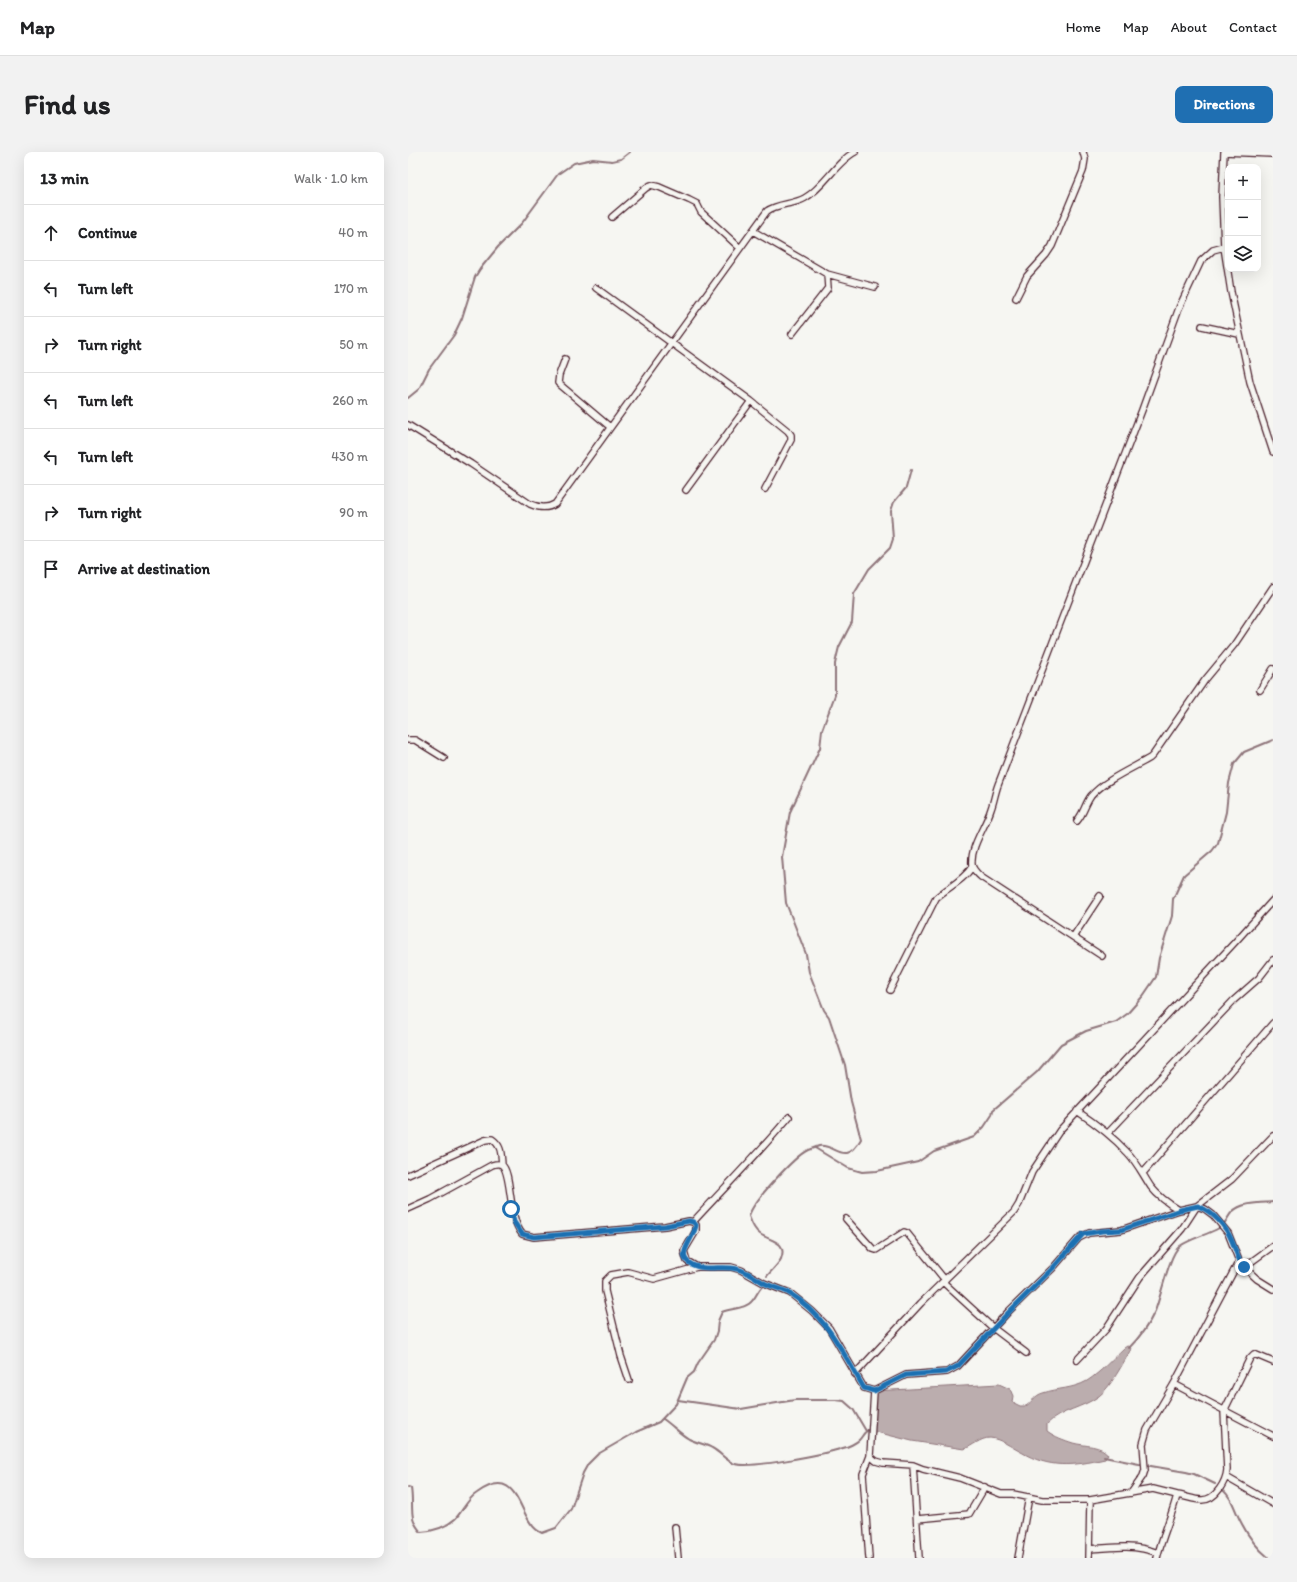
<!DOCTYPE html>
<html lang="en">
<head>
<meta charset="utf-8">
<style>
	body { margin:0; font-family:Itim,sans-serif; background:#f2f2f2; color:#202124 }
	.controls { position:absolute; right:12px; top:12px; display:grid; overflow:hidden; border-radius:8px; box-shadow:0 4px 16px #0002 }
	.controls button { width:36px; height:36px; display:grid; place-items:center; padding:0; border:0; border-bottom:1px solid #e0e0e0; background:#fff; color:#202124; font:20px sans-serif }
	.stop { position:absolute; width:12px; height:12px; margin:-9px; border:3px solid #1f6fb2; border-radius:50%; background:#fff }
	.stop.end { background:#1f6fb2; border-color:#fff; box-shadow:0 1px 4px #0008 }
	.list { margin:0; padding:0; list-style:none }
	h2 { display:flex; justify-content:space-between; align-items:center; height:52px; margin:0; padding:0 16px; font-size:17px }
	h2 small { font-size:13px; font-weight:400; color:#757577 }
	.list li { display:grid; grid-template-columns:26px 1fr auto; gap:12px; align-items:center; box-sizing:border-box; height:56px; padding:0 16px; border-top:1px solid #e0e0e0 }
	.list b { display:block; font-size:15px; white-space:nowrap }
	.list em { font-size:13px; font-style:normal; color:#757577 }
	.icon { flex:none; width:22px; height:22px; fill:none; stroke:currentColor; stroke-width:2; stroke-linecap:round; stroke-linejoin:round }
	.map { position:relative; flex:none; width:865px; height:1406px; overflow:hidden; border-radius:8px }
	header { display:flex; align-items:center; gap:24px; box-sizing:border-box; height:56px; padding:0 20px; background:#fff; border-bottom:1px solid #e0e0e0 }
	header strong { font-size:19px }
	nav { display:flex; gap:22px; margin-inline-start:auto; font-size:14px }
	.intro { display:flex; align-items:center; justify-content:space-between; box-sizing:border-box; height:96px; padding:0 24px }
	h1 { margin:0; font-size:28px }
	.button { padding:10px 18px; border-radius:8px; background:#1f6fb2; color:#fff; font-size:14px; font-weight:700 }
	main { display:flex; gap:24px; padding:0 24px }
	aside { flex:1; background:#fff; border-radius:8px; box-shadow:0 4px 16px #0002 }
	.map>svg:first-child { display:block }
	.water { fill:#bbadae; stroke:#8e747a }
	.lines { fill:none; stroke-linecap:round; stroke-linejoin:round }
	.stream { stroke:#8e747a; stroke-width:2 }
	.street-casing { stroke:#4a1f2b; stroke-width:8 }
	.street { stroke:#f6f6f2; stroke-width:5.5 }
	.route { stroke:#1f6fb2; stroke-width:5 }
</style>
</head>
<body>
<header>
<strong>Map</strong>
<nav><a>Home</a><a>Map</a><a>About</a><a>Contact</a></nav>
</header>
<div class="intro"><h1>Find us</h1><a class="button">Directions</a></div>
<main>
<aside>
<h2>13 min<small>Walk · 1.0 km</small></h2>
<ul class="list">
<li><svg class="icon" aria-label="ahead" viewBox="0 0 24 24"><path d="M12 20V5M6 11l6-6 6 6"/></svg><div><b>Continue</b></div><em>40 m</em></li>
<li><svg class="icon" aria-label="left" viewBox="0 0 24 24"><path d="M17 20v-9H6M10 6l-5 5 5 5"/></svg><div><b>Turn left</b></div><em>170 m</em></li>
<li><svg class="icon" aria-label="right" viewBox="0 0 24 24"><path d="M7 20v-9h11M14 6l5 5-5 5"/></svg><div><b>Turn right</b></div><em>50 m</em></li>
<li><svg class="icon" aria-label="left" viewBox="0 0 24 24"><path d="M17 20v-9H6M10 6l-5 5 5 5"/></svg><div><b>Turn left</b></div><em>260 m</em></li>
<li><svg class="icon" aria-label="left" viewBox="0 0 24 24"><path d="M17 20v-9H6M10 6l-5 5 5 5"/></svg><div><b>Turn left</b></div><em>430 m</em></li>
<li><svg class="icon" aria-label="right" viewBox="0 0 24 24"><path d="M7 20v-9h11M14 6l5 5-5 5"/></svg><div><b>Turn right</b></div><em>90 m</em></li>
<li><svg class="icon" aria-label="arrive" viewBox="0 0 24 24"><path d="M6 21V4h12l-3 4 3 4H6"/></svg><div><b>Arrive at destination</b></div></li>
</ul>
</aside>
<div class="map">
<svg width="865" height="1406" viewBox="0 0 865 1406">
	<rect width="100%" height="100%" fill="#f6f6f2"/>
	<filter id="ink" filterUnits="userSpaceOnUse"><feTurbulence type="fractalNoise" baseFrequency=".025" numOctaves="2"/><feDisplacementMap in="SourceGraphic" scale="8" xChannelSelector="R" yChannelSelector="G"/><feConvolveMatrix kernelMatrix="1 2 1 2 8 2 1 2 1" color-interpolation-filters="sRGB"/></filter>
	<g filter="url(#ink)">
		<!-- water -->
		<path class="water" d="M 719,1194 L 722,1195 L 723,1197 C 716,1210 702,1236 691,1244 C 675,1256 653,1258 639,1272 L 639,1279 C 647,1285 656,1288 665,1291 C 675,1294 695,1293 700,1303 L 697,1307 C 665,1314 642,1317 613,1300 C 603,1295 593,1287 582,1286 C 572,1286 565,1294 556,1297 L 504,1289 L 464,1279 L 466,1239 L 591,1232 L 602,1237 L 605,1244 L 604,1250 L 612,1254 L 618,1254 C 624,1250 627,1243 635,1241 C 650,1236 665,1237 679,1229 C 693,1220 704,1207 716,1196 Z"/>
		<g class="lines">
			<!-- stream -->
			<path class="stream" d="M 0,246 L 11,237 L 21,217 L 46,183 L 54,166 L 67,125 L 72,117 L 90,95 L 114,71 L 150,22 L 166,11 L 185,7 L 204,9 L 213,7 L 222,0
				M 407,996 L 440,1016 L 454,1020 L 469,1019 L 510,1010 L 526,999 L 566,985 L 576,975 L 584,963 L 585,958 L 629,920 L 653,892 L 678,879 L 708,870 L 719,862 L 735,844 L 748,825 L 751,806 L 764,764 L 765,747 L 776,723 L 804,699 L 810,691 L 818,660 L 821,631 L 826,612 L 836,600 L 865,588
				M 359,1124 C 363,1119 370,1113 373,1107 C 380,1089 362,1089 352,1082 C 346,1078 343,1070 341,1064 C 344,1050 387,1004 400,998 C 403,997 408,995 411,994 C 427,991 437,1016 453,987 L 443,950 L 437,913 L 421,865 L 416,858 L 401,820 L 398,802 L 378,751 L 374,705 L 382,660 L 412,596 L 414,578 L 427,543 L 427,512 L 429,503 L 431,495 L 444,470 L 446,442 L 461,417 L 482,396 L 485,387 L 483,359 L 486,350 L 498,336 L 503,318
				M 721,1196 C 731,1186 741,1172 747,1159 C 753,1145 761,1102 772,1094 C 784,1086 799,1083 811,1076 C 818,1072 819,1065 824,1060 C 834,1050 852,1051 865,1050
				M 270,1248 L 333,1257 L 387,1248 L 428,1248 L 436,1249 L 445,1257 L 458,1279
				M 255,1267 C 264,1273 272,1282 281,1287 C 289,1291 297,1292 304,1296 C 312,1300 318,1309 327,1312 C 343,1317 416,1302 435,1296 C 440,1295 448,1291 451,1288 C 455,1284 456,1279 462,1277
				M 696,1305 L 731,1312 L 778,1320 L 786,1322 L 807,1332
				M 0,1335 L 3,1336 C 6,1356 0,1366 13,1380 C 26,1379 37,1376 47,1367 C 55,1359 59,1347 69,1341 C 114,1309 109,1372 134,1381 L 148,1376 L 163,1357 L 175,1321 L 180,1312 L 190,1302 L 228,1280 L 251,1270 L 268,1252 L 279,1226 L 286,1220 L 290,1211 L 306,1188 L 309,1179 L 310,1169 L 314,1160 C 323,1156 338,1157 344,1149 C 349,1144 350,1137 356,1133
				M 814,1337 C 826,1348 826,1358 834,1372 C 840,1384 850,1397 861,1406"/>
			<!-- street casing -->
			<g class="street-casing">
				<path id="street" d="M 816,0 L 814,45 L 816,95 L 823,140 L 842,230 L 865,300
					M 816,0 L 865,2
					M 204,65 L 238,36 L 243,33 L 251,35 L 281,48 L 289,52 L 293,60 L 332,96
					M 345,79 L 419,122 L 467,135
					M 188,136 L 343,249 L 278,338
					M 608,146 L 619,124 L 638,103 L 644,94 L 675,19 L 677,7 L 675,0
					M 794,174 L 831,182
					M 384,182 L 420,136 L 419,122
					M 157,207 L 151,223 L 150,231 L 202,275
					M 343,249 L 380,279 L 383,283 L 383,288 L 357,337
					M 0,273 L 63,312 L 122,352 C 131,356 139,357 147,352 L 359,59 C 370,51 385,53 397,46 C 416,35 429,9 447,0
					M 852,538 L 865,517
					M 0,588 L 7,588 L 36,606
					M 669,669 C 676,661 677,652 683,644 C 697,628 723,617 742,606 L 745,603 L 797,528 L 826,493 L 865,435
					M 665,785 L 692,744
					M 694,804 L 573,725 C 569,721 565,718 564,713 C 562,694 578,674 583,657 C 586,649 587,641 590,633 L 734,258 L 771,156 L 793,109 L 805,98 L 816,95
					M 482,838 L 528,746 C 540,735 555,729 564,715
					M 669,959 C 687,971 704,984 719,1000 C 729,1010 735,1023 743,1035 C 751,1045 761,1052 771,1058
					M 700,981 L 826,848 L 851,826 L 865,808
					M 735,1021 L 865,871
					M 0,1023 L 77,988 L 84,987 C 94,994 93,1002 94,1013
					M 0,1057 L 22,1047 L 84,1013 C 87,1012 91,1011 94,1013 C 104,1021 100,1065 114,1082 L 126,1085 L 257,1074 L 281,1069 L 285,1070 L 288,1073 L 288,1079 L 276,1099 L 279,1109 L 289,1115
					M 438,1067 L 465,1097 L 468,1098 L 496,1080 L 499,1081 L 537,1128
					M 285,1070 C 317,1035 350,1002 381,965
					M 836,1115 L 865,1094
					M 535,1130 L 585,1176 L 618,1201
					M 669,1208 L 698,1177 L 732,1125 L 774,1077 L 789,1054 L 824,1027 L 865,984
					M 447,1222 L 513,1151 L 606,1060 L 611,1052 L 624,1020 L 652,978 L 828,789 L 865,748
					M 221,1228 L 213,1204 L 197,1139 L 197,1129 L 203,1123 L 220,1120 L 246,1127 L 289,1115 L 323,1115 L 333,1118 L 356,1131 L 382,1141 L 404,1159 L 421,1176 L 456,1236 L 466,1239
					M 766,1232 L 865,1284
					M 462,1304 L 468,1309 L 475,1311 L 505,1313 L 515,1317 L 552,1326 L 593,1342 L 605,1342 L 634,1348 L 682,1348 L 745,1337 L 769,1343 C 764,1364 754,1384 749,1406
					M 505,1313 L 511,1406
					M 818,1325 L 865,1352
					M 723,1341 L 735,1324 L 737,1318 L 735,1292 L 739,1278 L 766,1232 L 831,1109
					M 769,1343 C 777,1344 786,1348 794,1348 C 808,1348 818,1329 819,1318 L 816,1259 L 842,1206 L 846,1202 L 865,1210
					M 509,1367 L 561,1362 L 577,1335
					M 267,1375 L 270,1406
					M 682,1397 C 705,1395 727,1392 750,1401
					M 461,1406 L 455,1322 L 462,1304 L 466,1239 L 498,1223 L 539,1220 L 550,1214 L 601,1159 L 645,1116 L 671,1086 L 681,1081 L 713,1078 L 771,1058 L 789,1054 L 797,1057 L 805,1063 L 820,1081 L 831,1109 L 836,1115 L 849,1127 L 865,1137
					M 610,1406 L 621,1345
					M 681,1406 L 682,1348"/>
			</g>
			<!-- street -->
			<use href="#street" class="street"/>
		</g>
	</g>
	<g class="lines" filter="url(#ink)">
		<!-- route -->
		<path class="route" d="M 103,1057 L 106,1070 L 114,1082 L 126,1085 L 257,1074 L 281,1069 L 285,1070 L 288,1073 C 287,1084 270,1101 279,1109 C 291,1121 314,1113 329,1117 C 339,1119 347,1126 356,1131 C 364,1135 374,1137 381,1141 C 418,1163 435,1201 456,1236 L 466,1239 L 498,1223 L 538,1220 L 550,1214 L 602,1159 L 645,1116 L 675,1082 L 694,1079 L 713,1078 L 772,1058 L 790,1054 C 805,1060 818,1074 824,1089 C 828,1098 829,1107 836,1115"/>
	</g>
</svg>
<div class="controls">
<button>+</button>
<button>−</button>
<button><svg class="icon" aria-label="layers" viewBox="0 0 24 24"><path d="M12 4l9 5-9 5-9-5zM3 14l9 5 9-5"/></svg></button>
</div>
<div class="stop" style="left:103px;top:1057px"></div>
<div class="stop end" style="left:836px;top:1115px"></div>
</div>
</main>
</body>
</html>
